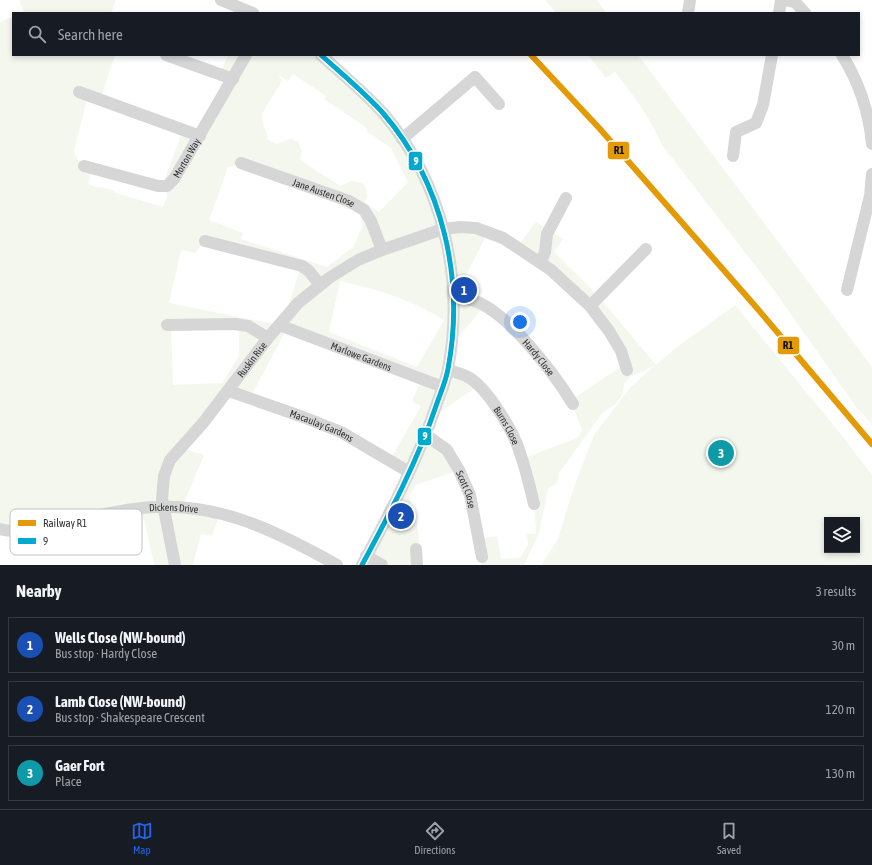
<!DOCTYPE html>
<html lang="en">
<head>
<meta charset="utf-8">
<style>
	body { margin:0; font-family:"Asap Condensed",sans-serif; background:#242831; color:#f1f3f6 }
	.controls { position:absolute; right:12px; bottom:12px; display:grid; overflow:hidden; border-radius:0px; box-shadow:0 2px 6px #0003 }
	.controls button { width:36px; height:36px; display:grid; place-items:center; padding:0; border:0; border-bottom:1px solid #363941; background:#171b24; color:#f1f3f6; font:20px sans-serif }
	.you { position:absolute; left:520px; top:322px; width:14px; height:14px; margin:-10px; border:3px solid #fff; border-radius:50%; background:#1a73e8; box-shadow:0 0 0 6px #1a73e833 }
	.badge { display:grid; place-items:center; width:26px; height:26px; border-radius:50%; background:#2563eb; color:#fff; font-size:13px; font-weight:700 }
	.pin { position:absolute; translate:-50% -50%; border:2px solid #fff; box-shadow:0 1px 4px #0006 }
	.list { margin:0; padding:0; list-style:none }
	h2 { display:flex; justify-content:space-between; align-items:center; height:52px; margin:0; padding:0 16px; font-size:17px }
	h2 small { font-size:13px; font-weight:400; color:#9ea1a6 }
	.list li { display:grid; grid-template-columns:26px 1fr auto; gap:12px; align-items:center; box-sizing:border-box; height:56px; margin:0 8px 8px; padding:0 8px; border:1px solid #363941; border-radius:0px }
	.list b { display:block; font-size:15px; white-space:nowrap }
	.list p { margin:0; font-size:13px; white-space:nowrap; color:#9ea1a6 }
	.list em { font-size:13px; font-style:normal; color:#9ea1a6 }
	.icon { flex:none; width:22px; height:22px; fill:none; stroke:currentColor; stroke-width:2; stroke-linecap:round; stroke-linejoin:round }
	.map { position:relative; flex:none; width:872px; height:565px; overflow:hidden }
	.search { position:absolute; background:#171b24; box-shadow:0 2px 6px #0003; left:12px; right:12px; top:12px; height:44px; display:flex; align-items:center; gap:10px; box-sizing:border-box; padding:0 14px; border-radius:0px; color:#9ea1a6; font-size:15px }
	.sheet { height:244px; background:#171b24 }
	nav { display:flex; justify-content:space-around; align-items:center; box-sizing:border-box; height:56px; border-top:1px solid #363941; background:#171b24; font-size:11px; color:#9ea1a6 }
	nav a { display:grid; justify-items:center; gap:2px }
	nav .on { color:#2563eb }
	.map>svg:first-child { display:block }
	.green { fill:#f3f7ee; fill-rule:evenodd }
	.lines { fill:none; stroke-linecap:round; stroke-linejoin:round }
	.minor { stroke:#d6d6d6; stroke-width:12 }
	.bus-1-casing { stroke:#fff; stroke-width:8 }
	.bus-1 { stroke:#00a9ce; stroke-width:5 }
	.rail-1-casing { stroke:#fff; stroke-width:9 }
	.rail-1 { stroke:#e39a05; stroke-width:6 }
	.labels { text-anchor:middle; stroke-width:4; stroke-linejoin:round; paint-order:stroke }
	.street-label { font-size:10px; fill:#323232; stroke:#fff }
	.key { fill:#fff; stroke:#c2c2c2; stroke-width:1 }
	.key-label { font-size:11px; fill:#323232 }
	.line-badge { stroke:#fff; stroke-width:1.5 }
	.badge-label { font-size:11px; text-anchor:middle; font-weight:bold; fill:#fff }
	.pale-badge-label { font-size:11px; text-anchor:middle; font-weight:bold; fill:#111 }
</style>
</head>
<body>
<div class="map">
<svg width="872" height="565" viewBox="0 0 872 565">
	<rect width="100%" height="100%" fill="#fff"/>
	<!-- green -->
	<path class="green" d="M 19,0 L 116,0 L 111,13 L 24,13 Z
		M 545,0 L 597,0 L 606,13 L 556,13 Z
		M 13,17 L 13,55 L 115,55 L 100,100 L 88,96 L 74,151 C 77,163 81,164 92,168 L 88,184 C 97,189 109,186 116,193 L 163,207 L 167,197 L 165,178 L 183,130 L 200,136 L 233,79 L 220,74 L 228,55 L 321,55 L 402,139 L 443,229 L 488,232 L 454,299 L 484,306 L 451,346 L 448,370 L 479,385 L 433,417 L 426,435 L 459,470 L 416,485 L 409,496 C 418,523 422,537 417,565 L 362,565 L 409,472 L 390,460 L 421,406 L 412,401 L 421,381 L 287,328 L 250,398 L 228,391 L 181,448 L 204,455 L 182,507 L 220,513 L 212,536 L 201,534 L 193,565 L 154,565 L 144,519 L 125,523 L 64,548 L 49,550 L 17,545 L 19,530 L 0,529 L 0,22 ZM 293,74 L 326,96 L 324,99 L 367,128 L 366,131 L 391,148 L 408,182 L 379,212 L 364,202 C 370,196 366,190 363,183 L 352,181 L 340,186 L 300,160 L 302,152 L 298,142 L 291,139 L 276,144 L 267,139 L 268,137 C 266,130 261,124 262,116 C 262,111 279,88 282,80 L 278,75 L 288,81 ZM 236,165 L 336,196 L 338,204 C 346,210 350,211 359,207 L 362,227 L 353,247 L 327,267 L 241,239 L 243,233 L 209,220 L 228,167 ZM 205,241 L 301,266 L 284,319 L 279,325 L 169,303 L 181,250 L 195,253 ZM 340,281 C 377,289 412,300 444,320 L 417,367 L 329,332 ZM 171,325 L 239,325 L 239,356 L 222,383 L 173,385 Z
		M 588,55 L 638,55 L 872,367 L 872,424 L 857,408 L 771,286 L 662,145 C 650,117 634,96 615,72 L 606,78 Z
		M 536,222 L 563,239 L 554,252 L 599,297 L 656,365 L 677,347 L 735,305 L 839,432 L 872,475 L 872,565 L 541,565 L 558,539 L 574,487 L 594,435 L 630,388 L 654,366 L 630,377 L 624,384 L 623,393 L 616,404 L 603,412 L 559,473 L 557,483 L 548,489 L 539,533 L 524,565 L 481,565 L 482,557 L 479,539 L 497,536 L 501,559 L 520,558 L 528,545 L 527,534 L 536,534 L 534,504 L 522,459 L 577,438 L 582,430 L 571,400 L 625,364 L 590,306 L 517,247 ZM 827,520 L 857,520 L 857,550 L 827,550 Z"/>
	<g class="lines">
		<!-- minor -->
		<g class="minor">
			<path d="M 221,0 L 253,13"/>
			<path d="M 785,0 L 795,2 L 805,13"/>
			<path d="M 688,13 L 690,0"/>
			<path d="M 779,13 L 781,0"/>
			<path d="M 166,55 L 233,79"/>
			<path d="M 321,55 C 342,74 364,92 383,113 C 443,183 465,279 448,369 C 446,381 440,394 436,406 C 418,460 389,515 362,565"/>
			<path d="M 842,55 C 859,82 869,112 872,144"/>
			<path d="M 79,92 L 200,136"/>
			<path d="M 402,139 L 475,77 L 499,104"/>
			<path d="M 733,156 L 736,132 L 756,123 L 763,105 L 772,55"/>
			<path id="s1" d="M 241,163 L 349,201 L 364,210 L 371,221 L 382,250"/>
			<path id="s2" d="M 84,166 L 158,186 L 167,186 L 174,179 L 246,55"/>
			<path d="M 205,241 L 302,266 L 309,271 L 320,285"/>
			<path d="M 541,262 L 545,252 L 547,234 L 566,198"/>
			<path d="M 847,290 L 870,196 L 872,174"/>
			<path id="s3" d="M 454,299 C 458,299 463,298 467,299 C 503,304 555,375 573,404"/>
			<path d="M 590,306 L 646,249"/>
			<path d="M 167,325 L 235,324 L 248,326 L 268,338"/>
			<path id="s4" d="M 279,325 L 443,387"/>
			<path id="s5" d="M 448,370 C 454,372 460,373 466,376 C 486,385 514,432 520,453 C 526,470 530,487 534,504"/>
			<path id="s6" d="M 229,391 L 303,417 L 341,432 L 409,472"/>
			<path id="s7" d="M 426,435 L 447,450 L 459,470 L 470,495 L 482,557"/>
			<path id="s8" d="M 0,529 C 13,533 29,530 42,527 C 73,522 103,513 134,509 C 211,498 273,529 337,565"/>
			<path d="M 416,549 L 417,565"/>
			<path d="M 366,556 L 382,565"/>
			<path id="s9" d="M 175,565 L 162,499 L 164,476 L 170,460 L 203,423 L 268,338 L 298,303 L 329,278 L 358,260 L 382,250 L 443,229 L 460,227 L 476,228 L 503,238 L 551,270 L 590,306 L 609,331 L 621,351 L 627,370"/>
		</g>
		<!-- bus-1 casing -->
		<g class="bus-1-casing">
			<path id="bus-1" d="M 321,55 C 342,74 364,92 383,113 C 443,183 465,279 448,369 C 446,381 440,394 436,406 C 418,460 389,515 362,565"/>
		</g>
		<!-- bus-1 -->
		<use href="#bus-1" class="bus-1"/>
		<!-- rail-1 casing -->
		<g class="rail-1-casing">
			<path id="rail-1" d="M 531,55 L 600,129 L 756,307 L 872,444"/>
		</g>
		<!-- rail-1 -->
		<use href="#rail-1" class="rail-1"/>
	</g>
	<g class="labels">
		<!-- street labels -->
		<g class="street-label">
			<text dy="4" stroke="none"><textPath href="#s2" startOffset="120">Morton Way</textPath></text>
			<text dy="4" stroke="none"><textPath href="#s1" startOffset="88">Jane Austen Close</textPath></text>
			<text dy="4" stroke="none"><textPath href="#s4" startOffset="88">Marlowe Gardens</textPath></text>
			<text dy="4" stroke="none"><textPath href="#s3" startOffset="107">Hardy Close</textPath></text>
			<text dy="4" stroke="none"><textPath href="#s9" startOffset="237">Ruskin Rise</textPath></text>
			<text dy="4" stroke="none"><textPath href="#s6" startOffset="99">Macaulay Gardens</textPath></text>
			<text dy="4" stroke="none"><textPath href="#s5" startOffset="84">Burns Close</textPath></text>
			<text dy="4" stroke="none"><textPath href="#s7" startOffset="70">Scott Close</textPath></text>
			<text dy="4" stroke="none"><textPath href="#s8" startOffset="176">Dickens Drive</textPath></text>
		</g>
	</g>
	<!-- legend -->
	<rect x="10" y="509" width="132" height="46" rx="6" class="key"/>
	<rect x="18" y="520" width="18" height="6" fill="#e39a05"/>
	<rect x="18" y="538" width="18" height="6" fill="#00a9ce"/>
	<g class="key-label">
		<text x="43" y="527">Railway R1</text>
		<text x="43" y="545">9</text>
	</g>
	<g class="line-badge">
		<rect x="607" y="141" width="23" height="19" rx="4" fill="#e39a05"/>
		<rect x="408" y="151" width="15" height="20" rx="4" fill="#00a9ce"/>
		<rect x="777" y="336" width="23" height="19" rx="4" fill="#e39a05"/>
		<rect x="417" y="427" width="15" height="19" rx="4" fill="#00a9ce"/>
	</g>
	<g class="badge-label">
		<text x="416" y="165">9</text>
		<text x="425" y="440">9</text>
	</g>
	<g class="pale-badge-label">
		<text x="619" y="154">R1</text>
		<text x="788" y="349">R1</text>
	</g>
</svg>
<div class="controls">
<button><svg class="icon" aria-label="layers" viewBox="0 0 24 24"><path d="M12 4l9 5-9 5-9-5zM3 14l9 5 9-5"/></svg></button>
</div>
<div class="you"></div>
<div class="pin badge" style="left:464px;top:290px;background:#1a4fb4">1</div>
<div class="pin badge" style="left:401px;top:516px;background:#1a4fb4">2</div>
<div class="pin badge" style="left:721px;top:453px;background:#0f9aa8">3</div>
<div class="search"><svg class="icon" aria-label="search" viewBox="0 0 24 24"><circle cx="10" cy="10" r="6"/><path d="M15 15l6 6"/></svg>Search here</div>
</div>
<section class="sheet">
<h2>Nearby<small>3 results</small></h2>
<ul class="list">
<li><span class="badge" style="background:#1a4fb4">1</span><div><b>Wells Close (NW-bound)</b><p>Bus stop · Hardy Close</p></div><em>30 m</em></li>
<li><span class="badge" style="background:#1a4fb4">2</span><div><b>Lamb Close (NW-bound)</b><p>Bus stop · Shakespeare Crescent</p></div><em>120 m</em></li>
<li><span class="badge" style="background:#0f9aa8">3</span><div><b>Gaer Fort</b><p>Place</p></div><em>130 m</em></li>
</ul>
</section>
<nav>
<a class="on"><svg class="icon" aria-label="map" viewBox="0 0 24 24"><path d="M3 6l6-2 6 2 6-2v14l-6 2-6-2-6 2zM9 4v14M15 6v14"/></svg>Map</a>
<a><svg class="icon" aria-label="directions" viewBox="0 0 24 24"><path d="M12 3l9 9-9 9-9-9zM9 14v-3h6M13 9l2 2-2 2"/></svg>Directions</a>
<a><svg class="icon" aria-label="saved" viewBox="0 0 24 24"><path d="M7 4h10v16l-5-4-5 4z"/></svg>Saved</a>
</nav>
</body>
</html>
